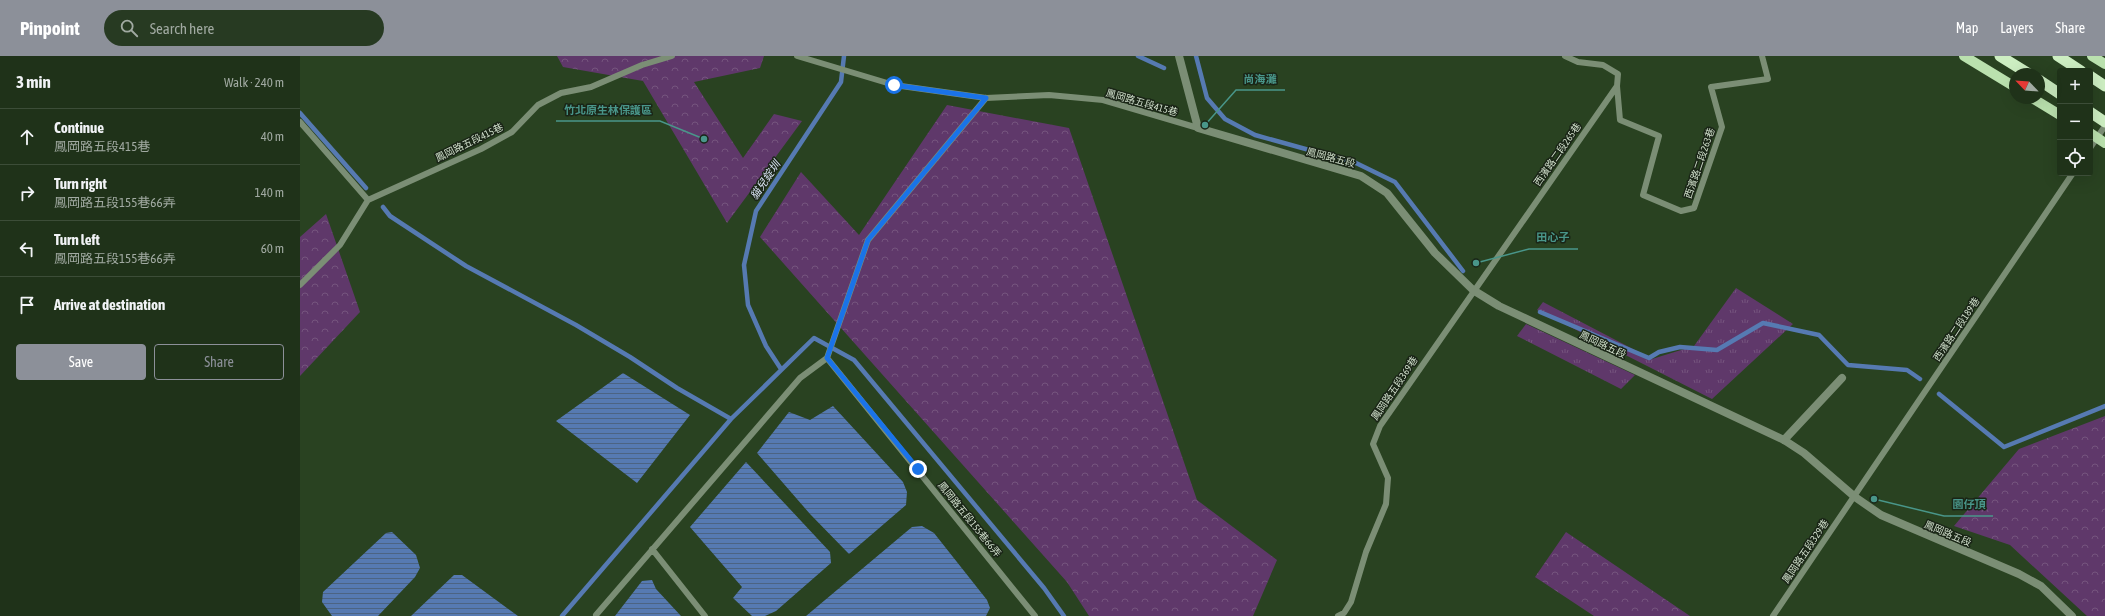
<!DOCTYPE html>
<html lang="en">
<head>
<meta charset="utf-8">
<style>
	body { margin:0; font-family:"Asap Condensed","Noto Sans TC",sans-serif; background:#273a22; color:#f1f3f6 }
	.controls { position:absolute; right:12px; top:12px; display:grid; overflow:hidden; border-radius:4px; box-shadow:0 4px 16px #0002 }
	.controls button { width:36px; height:36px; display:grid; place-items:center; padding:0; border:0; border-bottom:1px solid #3c4d38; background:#1f3219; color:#f1f3f6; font:20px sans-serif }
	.compass { position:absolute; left:1709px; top:12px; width:36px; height:36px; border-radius:50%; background:#1f3219; box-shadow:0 4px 16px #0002; rotate:295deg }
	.stop { position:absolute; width:12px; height:12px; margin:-9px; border:3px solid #1a73e8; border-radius:50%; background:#fff }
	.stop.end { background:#1a73e8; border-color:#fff; box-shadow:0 1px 4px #0008 }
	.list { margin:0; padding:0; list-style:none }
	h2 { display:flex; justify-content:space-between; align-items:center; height:52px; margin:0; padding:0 16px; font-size:17px }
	h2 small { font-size:13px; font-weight:400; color:#a1aaa2 }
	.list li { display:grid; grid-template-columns:26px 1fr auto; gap:12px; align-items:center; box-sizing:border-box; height:56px; padding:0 16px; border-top:1px solid #3c4d38 }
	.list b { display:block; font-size:15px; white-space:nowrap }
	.list p { margin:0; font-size:13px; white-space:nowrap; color:#a1aaa2 }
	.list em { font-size:13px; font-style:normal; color:#a1aaa2 }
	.actions { display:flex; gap:8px; padding:12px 16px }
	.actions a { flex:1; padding:9px 0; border:1px solid #8c9099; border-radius:4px; text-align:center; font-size:14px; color:#8c9099 }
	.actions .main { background:#8c9099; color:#fff }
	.icon { flex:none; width:22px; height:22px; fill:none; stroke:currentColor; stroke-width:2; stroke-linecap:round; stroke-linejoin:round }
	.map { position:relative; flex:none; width:1805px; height:560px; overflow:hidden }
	header { display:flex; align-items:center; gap:24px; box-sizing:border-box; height:56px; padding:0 20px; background:#8c9099; color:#fff }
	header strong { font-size:19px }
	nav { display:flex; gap:22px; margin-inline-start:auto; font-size:14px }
	.search { width:280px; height:36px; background:#273a22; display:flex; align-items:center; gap:10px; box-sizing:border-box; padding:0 14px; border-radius:22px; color:#a1aaa2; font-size:15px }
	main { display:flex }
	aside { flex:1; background:#1f3219 }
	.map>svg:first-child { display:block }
	.grass { fill:url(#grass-tufts) }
	.forest { fill:url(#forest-crowns) }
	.water { fill:url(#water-rules) }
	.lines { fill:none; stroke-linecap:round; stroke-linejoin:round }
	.stream { stroke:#567ab2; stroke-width:4.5 }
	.service { stroke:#7b8e75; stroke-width:6 }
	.minor { stroke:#7b8e75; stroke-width:8 }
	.tertiary { stroke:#7b8e75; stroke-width:8 }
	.primary { stroke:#bae1ae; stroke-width:10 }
	.trunk { stroke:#cdeec2; stroke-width:11 }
	.route { stroke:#1a73e8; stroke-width:5 }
	.labels { text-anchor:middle; stroke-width:3; stroke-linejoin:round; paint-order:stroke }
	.street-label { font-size:10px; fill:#d0dfcb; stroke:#1a2517 }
	.water-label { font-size:11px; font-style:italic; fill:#d7e2f2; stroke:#1a2517 }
	.leader { fill:none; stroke:#49968a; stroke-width:1.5 }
	.callout-dot { fill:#49968a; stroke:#1a2517; stroke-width:1.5 }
	.callout-label { font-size:11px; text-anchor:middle; font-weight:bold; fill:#49968a; stroke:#1a2517; stroke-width:3; stroke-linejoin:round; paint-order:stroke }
</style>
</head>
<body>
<header>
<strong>Pinpoint</strong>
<div class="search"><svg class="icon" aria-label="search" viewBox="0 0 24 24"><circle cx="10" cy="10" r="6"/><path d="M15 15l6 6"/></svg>Search here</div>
<nav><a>Map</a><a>Layers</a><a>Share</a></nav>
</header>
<main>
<aside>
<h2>3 min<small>Walk · 240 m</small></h2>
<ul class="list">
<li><svg class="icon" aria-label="ahead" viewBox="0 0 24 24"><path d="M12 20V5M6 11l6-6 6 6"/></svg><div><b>Continue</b><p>鳳岡路五段415巷</p></div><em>40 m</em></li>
<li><svg class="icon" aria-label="right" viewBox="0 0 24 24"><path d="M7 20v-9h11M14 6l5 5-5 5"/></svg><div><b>Turn right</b><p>鳳岡路五段155巷66弄</p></div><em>140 m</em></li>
<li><svg class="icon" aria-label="left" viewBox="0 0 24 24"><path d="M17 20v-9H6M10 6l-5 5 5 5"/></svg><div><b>Turn left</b><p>鳳岡路五段155巷66弄</p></div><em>60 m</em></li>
<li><svg class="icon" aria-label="arrive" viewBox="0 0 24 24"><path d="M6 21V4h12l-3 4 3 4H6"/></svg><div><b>Arrive at destination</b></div></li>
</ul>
<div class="actions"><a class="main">Save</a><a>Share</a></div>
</aside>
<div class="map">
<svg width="1805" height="560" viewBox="0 0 1805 560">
	<defs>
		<pattern id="grass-tufts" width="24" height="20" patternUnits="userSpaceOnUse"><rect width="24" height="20" fill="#5f386a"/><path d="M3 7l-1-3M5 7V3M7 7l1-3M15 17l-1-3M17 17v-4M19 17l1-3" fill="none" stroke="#75547e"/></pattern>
		<pattern id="forest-crowns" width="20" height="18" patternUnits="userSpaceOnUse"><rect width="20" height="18" fill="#5f386a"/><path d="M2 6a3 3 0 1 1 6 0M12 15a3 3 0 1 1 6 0" fill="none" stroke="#75547e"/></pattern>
		<pattern id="water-rules" width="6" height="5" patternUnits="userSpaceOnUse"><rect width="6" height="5" fill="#567ab2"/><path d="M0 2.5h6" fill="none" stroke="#4c6483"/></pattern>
	</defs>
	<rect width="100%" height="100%" fill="#294221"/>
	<!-- grass -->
	<path class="grass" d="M 1436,232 L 1493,268 L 1412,343 L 1237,254 L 1243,246 L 1352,303 L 1394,290 Z
		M 1226,268 L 1335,319 L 1321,333 L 1217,280 Z"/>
	<!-- forest -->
	<path class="forest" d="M 257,0 L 464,0 L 460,12 L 394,26 L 443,102 L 474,58 L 502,65 L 427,167 L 343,25 L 263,11 Z
		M 647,49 L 769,72 L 897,444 L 977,504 L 953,560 L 789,560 L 767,526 L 460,181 L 501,116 L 559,179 Z
		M 26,158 L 60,256 L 0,320 L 0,181 Z
		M 1805,360 L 1805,560 L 1787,560 L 1710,489 L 1654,470 L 1719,393 Z
		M 1266,476 L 1390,560 L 1294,560 L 1235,521 Z"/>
	<!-- water -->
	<path class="water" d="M 323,317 L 390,359 L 337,427 L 256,365 Z
		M 533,350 L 603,426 L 607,436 L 606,449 L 549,498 L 510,458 L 457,397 L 489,356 L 510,364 Z
		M 446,406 L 530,496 L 531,507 L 476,555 L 465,560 L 452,560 L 433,542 L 442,531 L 390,471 Z
		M 622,470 L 634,477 L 687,544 L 690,552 L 686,560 L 506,560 L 612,471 Z
		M 92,476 L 116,499 L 120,512 L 115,521 L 78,560 L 32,560 L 22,546 L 23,536 L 86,477 Z
		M 154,519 L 162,519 L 218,560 L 111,560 Z
		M 352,524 L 356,533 L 381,560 L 315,560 L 342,525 Z"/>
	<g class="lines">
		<!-- stream -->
		<path class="stream" d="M 838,0 L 864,12
			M 896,0 L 907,42 L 925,63 L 955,79 L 1056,107 L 1095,126 L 1163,215
			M 0,57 L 66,132
			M 83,151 L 90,160 L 166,210 L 276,269 L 330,301 L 377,332 L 431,363
			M 1240,256 L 1349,302 L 1359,296 L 1380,291 L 1417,294 L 1463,267 L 1519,279 L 1548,309 L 1607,314 L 1620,323
			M 481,313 L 466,290 L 448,249 L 444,209 L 456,155 L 541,26 L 544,0
			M 1639,338 L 1704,391 L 1805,350
			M 262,560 L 431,363 L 514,282 L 554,304 L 744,532 L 764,560"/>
		<!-- service -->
		<path class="service" d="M 497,0 L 594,29 L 686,42 L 749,39 L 803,44 L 898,72
			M 1317,30 L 1320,64 L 1359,80 L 1343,139 L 1381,155 L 1394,152 L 1422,71 L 1411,31 L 1468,23 L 1462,0
			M 0,66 L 68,144
			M 1790,92 L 1805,70
			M 0,229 L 40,189 L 68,144 L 181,93 L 212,76 L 238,49 L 261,37 L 291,31 L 342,9 L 372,0
			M 527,302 L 735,560
			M 527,302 L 568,184 L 686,42
			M 352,493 L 405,560
			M 296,559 L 500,322 L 527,302
			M 1038,560 L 1044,557 L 1051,546 L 1066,496 L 1086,448 L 1088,422 L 1073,388 L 1080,370 L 1317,30 L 1318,18 L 1303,9 L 1278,6 L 1265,0
			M 1473,560 L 1773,117"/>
		<!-- minor -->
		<path class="minor" d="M 1484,384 L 1542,322"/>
		<!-- tertiary -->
		<path class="tertiary" d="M 879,0 L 898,72 L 1061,120 L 1087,137 L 1135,197 L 1173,234 L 1199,250 L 1484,384 L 1504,397 L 1555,441 L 1581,459 L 1719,518 L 1741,530 L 1772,560"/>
		<!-- primary -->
		<path class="primary" d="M 1664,0 L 1715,31
			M 1792,0 L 1805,8
			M 1732,42 L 1760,59
			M 1790,77 L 1805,87"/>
		<!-- trunk -->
		<path class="trunk" d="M 1700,0 L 1729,18
			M 1758,0 L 1781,15
			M 1790,20 L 1805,30
			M 1739,24 L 1760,38
			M 1790,56 L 1805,66"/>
	</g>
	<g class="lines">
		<!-- route -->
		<path class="route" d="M 594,29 L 686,42 L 568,184 L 527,302 L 618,413"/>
	</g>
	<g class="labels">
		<!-- street labels -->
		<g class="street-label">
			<text transform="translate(842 46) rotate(16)" y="4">鳳岡路五段415巷</text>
			<text transform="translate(169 86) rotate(-26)" y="4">鳳岡路五段415巷</text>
			<text transform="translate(1257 98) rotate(-55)" y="4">西濱路二段265巷</text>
			<text transform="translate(1031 101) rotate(15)" y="4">鳳岡路五段</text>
			<text transform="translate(1399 107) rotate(-71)" y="4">西濱路二段263巷</text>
			<text transform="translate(1656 273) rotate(-56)" y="4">西濱路二段189巷</text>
			<text transform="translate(1303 288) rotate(25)" y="4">鳳岡路五段</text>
			<text transform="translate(1094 332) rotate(-56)" y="4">鳳岡路五段369巷</text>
			<text transform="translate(670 463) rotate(51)" y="4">鳳岡路五段155巷66弄</text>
			<text transform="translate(1648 477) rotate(23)" y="4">鳳岡路五段</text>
			<text transform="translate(1505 495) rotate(-56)" y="4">鳳岡路五段329巷</text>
		</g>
		<!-- water labels -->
		<g class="water-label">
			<text transform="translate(465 124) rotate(-56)" y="4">貓兒錠圳</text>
		</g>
	</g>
	<!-- callouts -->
	<path class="leader" d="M905 69L936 34H985M404 83L360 65H256M1176 207L1229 193H1278M1574 443L1644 460H1693"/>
	<g class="callout-dot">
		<circle cx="905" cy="69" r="4"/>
		<circle cx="404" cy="83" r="4"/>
		<circle cx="1176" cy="207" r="4"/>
		<circle cx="1574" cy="443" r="4"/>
	</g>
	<g class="callout-label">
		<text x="960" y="27">尚海灘</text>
		<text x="308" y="58">竹北原生林保護區</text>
		<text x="1253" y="185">田心子</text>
		<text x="1669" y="452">園仔頂</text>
	</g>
</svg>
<div class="controls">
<button>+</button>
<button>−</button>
<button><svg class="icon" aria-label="locate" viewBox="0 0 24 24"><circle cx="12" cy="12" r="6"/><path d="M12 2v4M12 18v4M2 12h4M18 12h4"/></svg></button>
</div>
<svg class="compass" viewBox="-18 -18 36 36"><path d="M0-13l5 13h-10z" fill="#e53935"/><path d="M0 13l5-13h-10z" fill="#a1aaa2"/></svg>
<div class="stop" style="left:594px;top:29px"></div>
<div class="stop end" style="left:618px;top:413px"></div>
</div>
</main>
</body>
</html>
